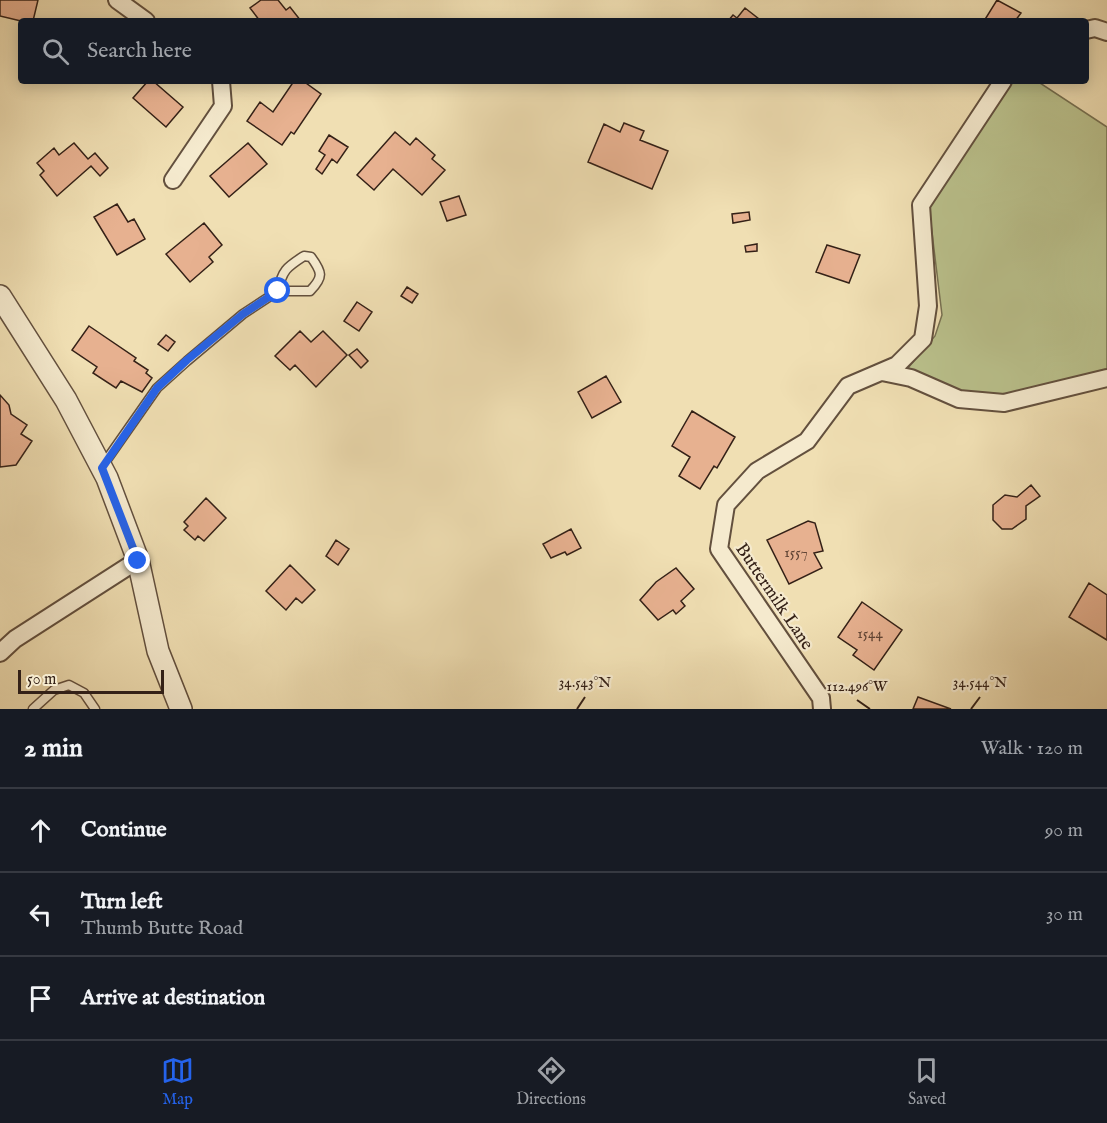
<!DOCTYPE html>
<html lang="en">
<head>
<meta charset="utf-8">
<style>
	body { margin:0; font-family:"IM FELL English",serif; background:#20242c; color:#f1f3f6 }
	.scale { position:absolute; left:18px; bottom:15px; width:146px; box-sizing:border-box; padding-left:6px; border:3px solid #342117; border-top:0; font-size:16px; line-height:21px; white-space:nowrap; color:#342117; -webkit-text-stroke:4px #f5eace; paint-order:stroke }
	.stop { position:absolute; width:18px; height:18px; margin:-14px; border:4px solid #2563eb; border-radius:50%; background:#fff }
	.stop.end { background:#2563eb; border-color:#fff; box-shadow:0 2px 6px #0008 }
	.list { margin:0; padding:0; list-style:none }
	h2 { display:flex; justify-content:space-between; align-items:center; height:78px; margin:0; padding:0 24px; font-size:26px }
	h2 small { font-size:20px; font-weight:400; color:#9ea1a6 }
	.list li { display:grid; grid-template-columns:39px 1fr auto; gap:18px; align-items:center; box-sizing:border-box; height:84px; padding:0 24px; border-top:2px solid #363941 }
	.list b { display:block; font-size:22px; white-space:nowrap }
	.list p { margin:0; font-size:20px; white-space:nowrap; color:#9ea1a6 }
	.list em { font-size:20px; font-style:normal; color:#9ea1a6 }
	.icon { flex:none; width:33px; height:33px; fill:none; stroke:currentColor; stroke-width:2; stroke-linecap:round; stroke-linejoin:round }
	.map { position:relative; flex:none; width:1107px; height:709px; overflow:hidden }
	.search { position:absolute; background:#171b24; box-shadow:0 3px 15px #0003; left:18px; right:18px; top:18px; height:66px; display:flex; align-items:center; gap:15px; box-sizing:border-box; padding:0 21px; border-radius:6px; color:#9ea1a6; font-size:22px }
	.sheet { height:330px; background:#171b24 }
	nav { display:flex; justify-content:space-around; align-items:center; box-sizing:border-box; height:84px; border-top:2px solid #363941; background:#171b24; font-size:16px; color:#9ea1a6 }
	nav a { display:grid; justify-items:center; gap:3px }
	nav .on { color:#2563eb }
	.map>svg:first-child { display:block }
	.green { fill:#bac18c; stroke:#777152; stroke-width:1.5 }
	.building { fill:#e7b190; stroke:#342117; stroke-width:1.5 }
	.lines { fill:none; stroke-linecap:round; stroke-linejoin:round }
	.service-casing { stroke:#63503e; stroke-width:11 }
	.minor-casing { stroke:#63503e; stroke-width:20 }
	.tertiary-casing { stroke:#63503e; stroke-width:24 }
	.service { stroke:#f5eace; stroke-width:8 }
	.minor { stroke:#f5eace; stroke-width:16 }
	.tertiary { stroke:#f5eace; stroke-width:21 }
	.route { stroke:#2563eb; stroke-width:8 }
	.ticks { fill:none; stroke:#342117; stroke-width:2 }
	.labels { text-anchor:middle; stroke-width:4.5; stroke-linejoin:round; paint-order:stroke }
	.number-label { font-size:15px; fill:#614535 }
	.street-label { font-size:18px; fill:#342117; stroke:#f5eace }
	.ticks-label { font-size:15px; text-anchor:middle; fill:#342117; stroke:#f5eace; stroke-width:4.5; stroke-linejoin:round; paint-order:stroke }
</style>
</head>
<body>
<div class="map">
<svg width="1107" height="709" viewBox="0 0 1107 709">
	<rect width="100%" height="100%" fill="#f0dfb3"/>
	<filter id="stains"><feTurbulence type="fractalNoise" baseFrequency=".00333" numOctaves="4"/><feColorMatrix values="0 0 0 0 .2 0 0 0 0 .09 0 0 0 0 .02 0 0 0 .5 -.17"/></filter>
	<radialGradient id="worn" r=".72"><stop offset=".6" stop-color="#630" stop-opacity="0"/><stop offset="1" stop-color="#630" stop-opacity=".3"/></radialGradient>
	<!-- green -->
	<path class="green" d="M 1013,81 L 1037,81 L 1107,127 L 1107,371 L 1008,395 L 969,394 L 908,368 L 935,336 L 942,315 L 929,208 Z"/>
	<!-- building -->
	<path class="building" d="M 0,0 L 38,0 L 33,21 L 21,21 L 0,16 Z
		M 261,0 L 278,0 L 286,10 L 290,7 L 301,21 L 260,21 L 250,8 Z
		M 997,0 L 1021,13 L 1015,21 L 984,21 Z
		M 745,8 L 759,19 L 758,21 L 728,21 L 733,15 L 737,18 Z
		M 148,81 L 153,81 L 183,107 L 166,127 L 133,98 Z
		M 294,81 L 303,81 L 321,94 L 294,134 L 291,132 L 282,145 L 247,121 L 260,102 L 273,112 Z
		M 624,123 L 644,131 L 640,140 L 668,151 L 652,189 L 588,162 L 604,124 L 620,132 Z
		M 395,132 L 410,145 L 416,138 L 435,155 L 432,159 L 445,170 L 422,195 L 393,169 L 374,190 L 357,175 Z
		M 329,135 L 348,147 L 337,163 L 332,159 L 322,174 L 316,169 L 325,155 L 319,151 Z
		M 74,143 L 88,159 L 95,153 L 108,168 L 100,176 L 91,166 L 57,196 L 40,175 L 44,171 L 37,163 L 54,148 L 59,155 Z
		M 248,143 L 267,164 L 229,197 L 210,176 Z
		M 459,196 L 466,215 L 447,221 L 440,202 Z
		M 117,204 L 128,222 L 134,219 L 145,239 L 117,255 L 94,217 Z
		M 749,212 L 750,220 L 733,223 L 732,214 Z
		M 204,223 L 222,245 L 209,257 L 213,262 L 190,282 L 166,254 Z
		M 757,244 L 757,251 L 746,252 L 745,246 Z
		M 827,245 L 860,255 L 849,283 L 816,272 Z
		M 407,287 L 418,294 L 412,303 L 401,296 Z
		M 357,302 L 372,312 L 359,331 L 344,321 Z
		M 89,326 L 136,358 L 134,361 L 148,370 L 146,373 L 152,378 L 142,392 L 121,381 L 116,388 L 93,373 L 97,367 L 72,350 Z
		M 300,331 L 311,342 L 323,331 L 347,355 L 316,387 L 295,365 L 290,370 L 275,356 Z
		M 166,335 L 175,342 L 168,351 L 158,344 Z
		M 357,349 L 368,361 L 361,368 L 349,355 Z
		M 606,376 L 621,402 L 592,418 L 578,392 Z
		M 0,395 L 9,405 L 11,414 L 27,425 L 21,434 L 32,441 L 16,465 L 0,467 Z
		M 692,411 L 735,437 L 717,468 L 714,466 L 700,489 L 679,476 L 690,457 L 672,446 Z
		M 1031,485 L 1040,496 L 1026,506 L 1026,519 L 1012,529 L 1002,529 L 993,520 L 993,505 L 1005,495 L 1017,497 Z
		M 206,498 L 226,518 L 204,541 L 198,536 L 195,540 L 184,530 L 188,526 L 184,522 Z
		M 808,521 L 815,523 L 823,551 L 814,553 L 822,568 L 789,584 L 767,540 Z
		M 571,529 L 581,548 L 567,555 L 565,552 L 551,558 L 543,544 Z
		M 336,540 L 349,549 L 338,565 L 326,556 Z
		M 290,565 L 315,590 L 302,603 L 296,598 L 286,610 L 266,591 Z
		M 676,568 L 694,589 L 681,601 L 685,606 L 676,614 L 673,610 L 658,620 L 640,600 L 656,582 Z
		M 1089,583 L 1107,595 L 1107,640 L 1069,617 Z
		M 862,602 L 902,630 L 874,670 L 853,655 L 857,650 L 838,637 Z
		M 918,697 L 951,709 L 913,709 Z"/>
	<g class="lines">
		<!-- service casing -->
		<g class="service-casing">
			<path id="service" d="M 103,465 L 157,388 L 187,361 L 243,314 L 278,291 L 310,291 C 324,277 322,272 311,257 L 304,256 C 287,267 282,270 278,291
				M 33,709 L 54,690 L 69,685 L 84,693 L 95,709"/>
		</g>
		<!-- minor casing -->
		<g class="minor-casing">
			<path id="minor" d="M 117,0 L 146,21
				M 1086,30 L 1095,28 L 1107,32
				M 173,180 L 223,106 L 221,81
				M 882,372 L 911,378 L 959,399 L 1004,403 L 1107,378
				M 0,653 L 15,639 L 138,560
				M 822,709 L 821,698 L 719,549 L 726,505 L 757,471 L 807,441 L 848,386 L 897,365 L 923,339 L 928,306 L 921,205 L 1003,81"/>
		</g>
		<!-- tertiary casing -->
		<g class="tertiary-casing">
			<path id="tertiary" d="M 0,296 L 66,400 L 107,478 L 138,560 L 158,651 L 181,709"/>
		</g>
		<!-- service -->
		<use href="#service" class="service"/>
		<!-- minor -->
		<use href="#minor" class="minor"/>
		<!-- tertiary -->
		<use href="#tertiary" class="tertiary"/>
	</g>
	<g class="lines">
		<!-- route -->
		<path class="route" d="M 138,561 L 102,468 L 157,388 L 187,360 L 243,314 L 278,291"/>
	</g>
	<!-- ticks -->
	<path class="ticks" d="M 857,700 L 870,709M 577,709 L 585,697M 971,709 L 980,697"/>
	<g class="labels">
		<!-- number labels -->
		<g class="number-label">
			<text x="796" y="557">1557</text>
			<text x="870" y="638">1544</text>
		</g>
		<!-- street labels -->
		<g class="street-label">
			<text transform="translate(775 596) rotate(56)" y="6">Buttermilk Lane</text>
		</g>
	</g>
	<g class="ticks-label">
		<text x="585" y="687">34.543°N</text>
		<text x="980" y="687">34.544°N</text>
		<text x="857" y="691">112.496°W</text>
	</g>
	<rect width="100%" height="100%" filter="url(#stains)"/>
	<rect width="100%" height="100%" fill="url(#worn)"/>
</svg>
<div class="scale">50 m</div>
<div class="stop" style="left:278px;top:291px"></div>
<div class="stop end" style="left:138px;top:561px"></div>
<div class="search"><svg class="icon" aria-label="search" viewBox="0 0 24 24"><circle cx="10" cy="10" r="6"/><path d="M15 15l6 6"/></svg>Search here</div>
</div>
<section class="sheet">
<h2>2 min<small>Walk · 120 m</small></h2>
<ul class="list">
<li><svg class="icon" aria-label="ahead" viewBox="0 0 24 24"><path d="M12 20V5M6 11l6-6 6 6"/></svg><div><b>Continue</b></div><em>90 m</em></li>
<li><svg class="icon" aria-label="left" viewBox="0 0 24 24"><path d="M17 20v-9H6M10 6l-5 5 5 5"/></svg><div><b>Turn left</b><p>Thumb Butte Road</p></div><em>30 m</em></li>
<li><svg class="icon" aria-label="arrive" viewBox="0 0 24 24"><path d="M6 21V4h12l-3 4 3 4H6"/></svg><div><b>Arrive at destination</b></div></li>
</ul>
</section>
<nav>
<a class="on"><svg class="icon" aria-label="map" viewBox="0 0 24 24"><path d="M3 6l6-2 6 2 6-2v14l-6 2-6-2-6 2zM9 4v14M15 6v14"/></svg>Map</a>
<a><svg class="icon" aria-label="directions" viewBox="0 0 24 24"><path d="M12 3l9 9-9 9-9-9zM9 14v-3h6M13 9l2 2-2 2"/></svg>Directions</a>
<a><svg class="icon" aria-label="saved" viewBox="0 0 24 24"><path d="M7 4h10v16l-5-4-5 4z"/></svg>Saved</a>
</nav>
</body>
</html>
